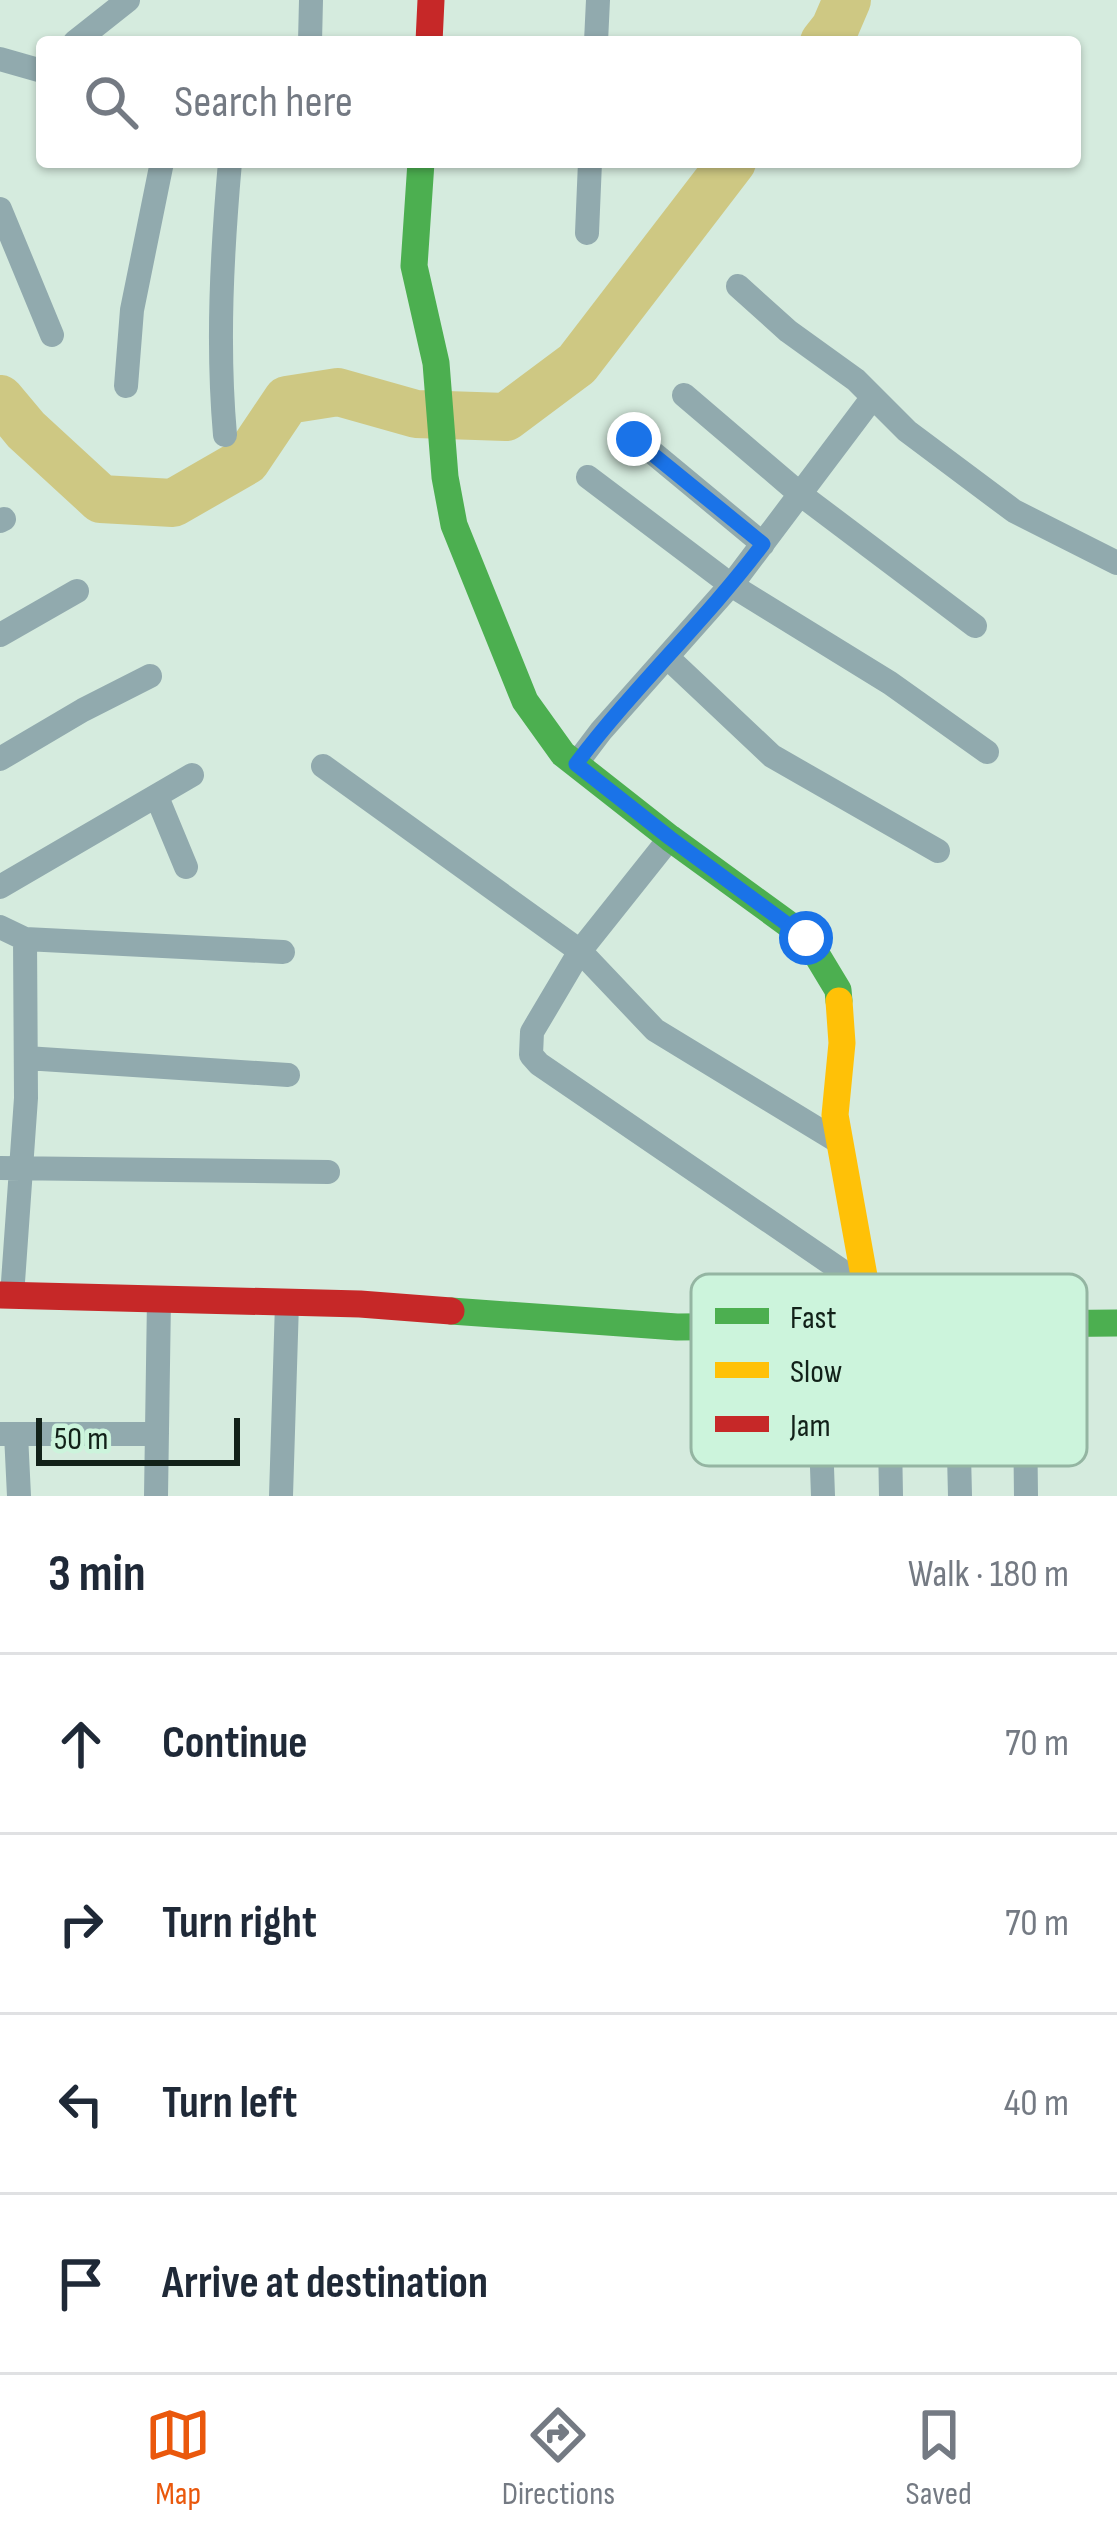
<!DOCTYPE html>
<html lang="en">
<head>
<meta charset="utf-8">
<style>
	body { margin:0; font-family:"Sofia Sans Condensed",sans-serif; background:#f6f6f7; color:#1f2937 }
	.scale { position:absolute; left:36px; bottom:30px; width:204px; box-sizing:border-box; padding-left:12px; border:6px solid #122119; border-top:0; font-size:33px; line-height:42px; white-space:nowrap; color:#122119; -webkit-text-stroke:9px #ccf4dc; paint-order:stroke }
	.stop { position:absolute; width:36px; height:36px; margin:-27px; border:9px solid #1a73e8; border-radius:50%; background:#fff }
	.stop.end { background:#1a73e8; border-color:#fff; box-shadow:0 3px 12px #0008 }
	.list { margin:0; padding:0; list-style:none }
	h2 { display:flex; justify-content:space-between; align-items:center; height:156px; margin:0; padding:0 48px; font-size:51px }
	h2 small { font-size:39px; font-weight:400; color:#747a83 }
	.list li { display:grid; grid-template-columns:78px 1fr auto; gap:36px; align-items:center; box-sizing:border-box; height:180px; padding:0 48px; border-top:3px solid #e0e1e3 }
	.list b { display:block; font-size:45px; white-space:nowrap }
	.list em { font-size:39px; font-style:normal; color:#747a83 }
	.icon { flex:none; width:66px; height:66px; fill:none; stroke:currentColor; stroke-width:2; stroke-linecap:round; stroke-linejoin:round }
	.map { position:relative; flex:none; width:1117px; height:1496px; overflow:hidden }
	.search { position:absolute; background:#fff; box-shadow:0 3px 9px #0004; left:36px; right:36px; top:36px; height:132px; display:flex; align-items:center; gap:30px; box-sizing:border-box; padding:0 42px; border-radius:12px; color:#747a83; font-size:45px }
	.sheet { height:876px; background:#fff }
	nav { display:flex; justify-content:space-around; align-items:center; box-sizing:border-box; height:168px; border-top:3px solid #e0e1e3; background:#fff; font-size:33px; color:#747a83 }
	nav a { display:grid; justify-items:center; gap:6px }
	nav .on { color:#ea580c }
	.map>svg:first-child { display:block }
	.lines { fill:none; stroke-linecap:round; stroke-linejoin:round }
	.river { stroke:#cec883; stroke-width:48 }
	.street { stroke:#91aaae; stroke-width:24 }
	.fast { stroke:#4caf50; stroke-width:27 }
	.slow { stroke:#ffc107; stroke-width:27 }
	.jam { stroke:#c62828; stroke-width:27 }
	.route { stroke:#1a73e8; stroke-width:15 }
	.key { fill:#ccf4dc; stroke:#94b5a2; stroke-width:3 }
	.key-label { font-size:33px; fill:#122119 }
</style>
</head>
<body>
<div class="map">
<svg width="1117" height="1496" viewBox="0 0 1117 1496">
	<rect width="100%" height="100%" fill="#d5ebde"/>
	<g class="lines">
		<!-- river -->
		<path class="river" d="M 824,42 L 835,28 L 847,0
			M 0,399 L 26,430 L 101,499 L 173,503 L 246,461 L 287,400 L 338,392 L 416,414 L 506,417 L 577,364 L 732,162"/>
		<!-- street -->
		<path class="street" d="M 75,42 L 128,0
			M 310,42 L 311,0
			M 596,42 L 598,0
			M 0,59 L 42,71
			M 0,209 L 52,335
			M 587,233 L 590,162
			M 738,286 L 788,331 L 856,380 L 907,431 L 1014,511 L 1117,563
			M 126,386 L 132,310 L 162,162
			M 684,395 L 800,494 L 975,626
			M 225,435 C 217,344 222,253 230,162
			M 635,438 L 763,544
			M 588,477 L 731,585 L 890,683 L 987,752
			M 0,521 L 4,519
			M 0,635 L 77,591
			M 667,657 L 772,756 L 938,851
			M 0,759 L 83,710 L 150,676
			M 576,764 L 601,731 L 736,579 L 873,397
			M 323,766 L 580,951 L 532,1032 L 531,1055 L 539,1064 L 864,1286
			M 157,797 L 186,867
			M 670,838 L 580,951 L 655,1030 L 839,1142
			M 0,887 L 192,775
			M 0,927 L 25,939
			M 26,1058 L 288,1075
			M 0,1168 L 328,1172
			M 12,1296 L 26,1098 L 25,939 L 283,952
			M 817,1326 L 823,1496
			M 888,1326 L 891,1496
			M 956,1326 L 960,1496
			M 1024,1326 L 1026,1496
			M 0,1434 L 157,1434
			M 16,1434 L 19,1496
			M 156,1496 L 159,1299
			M 281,1496 L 287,1303"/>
		<!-- fast -->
		<path class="fast" d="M 421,162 L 414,266 L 436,363 L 445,477 L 454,525 L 525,701 L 563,754 L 670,838 L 806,937 L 838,990 L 839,1001
			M 451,1311 L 677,1327 L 1117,1323"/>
		<!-- slow -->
		<path class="slow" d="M 839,1001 L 842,1043 L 835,1115 L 873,1326"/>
		<!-- jam -->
		<path class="jam" d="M 429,42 L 431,0
			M 0,1295 L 360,1304 L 451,1311"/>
	</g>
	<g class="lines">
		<!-- route -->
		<path class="route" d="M 634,439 L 763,544 C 705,621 634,687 576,764 L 670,838 L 806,938"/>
	</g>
	<!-- legend -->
	<rect x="691" y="1274" width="396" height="192" rx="18" class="key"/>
	<rect x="715" y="1308" width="54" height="16" fill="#4caf50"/>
	<rect x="715" y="1362" width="54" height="16" fill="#ffc107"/>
	<rect x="715" y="1416" width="54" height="16" fill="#c62828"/>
	<g class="key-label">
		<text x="790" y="1328">Fast</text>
		<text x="790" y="1382">Slow</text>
		<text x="790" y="1436">Jam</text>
	</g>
</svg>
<div class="scale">50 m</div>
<div class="stop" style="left:806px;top:938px"></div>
<div class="stop end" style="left:634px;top:439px"></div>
<div class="search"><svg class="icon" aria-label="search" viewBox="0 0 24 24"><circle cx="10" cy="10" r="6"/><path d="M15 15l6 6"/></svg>Search here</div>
</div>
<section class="sheet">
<h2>3 min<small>Walk · 180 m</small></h2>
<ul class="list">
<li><svg class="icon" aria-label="ahead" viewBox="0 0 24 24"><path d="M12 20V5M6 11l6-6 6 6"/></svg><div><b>Continue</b></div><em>70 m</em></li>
<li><svg class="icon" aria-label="right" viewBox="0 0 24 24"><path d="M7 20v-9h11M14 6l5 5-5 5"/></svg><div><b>Turn right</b></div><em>70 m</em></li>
<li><svg class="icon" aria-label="left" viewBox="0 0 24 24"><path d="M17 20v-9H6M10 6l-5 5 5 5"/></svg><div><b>Turn left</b></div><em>40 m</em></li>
<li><svg class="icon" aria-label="arrive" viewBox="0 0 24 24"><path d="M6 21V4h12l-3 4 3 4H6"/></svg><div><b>Arrive at destination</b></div></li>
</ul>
</section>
<nav>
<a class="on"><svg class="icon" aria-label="map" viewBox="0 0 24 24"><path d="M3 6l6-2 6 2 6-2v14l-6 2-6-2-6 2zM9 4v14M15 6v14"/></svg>Map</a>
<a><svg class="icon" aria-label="directions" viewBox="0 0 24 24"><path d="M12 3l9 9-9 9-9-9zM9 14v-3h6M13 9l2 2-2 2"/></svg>Directions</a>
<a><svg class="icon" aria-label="saved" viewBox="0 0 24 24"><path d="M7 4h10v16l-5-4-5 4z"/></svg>Saved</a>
</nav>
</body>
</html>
